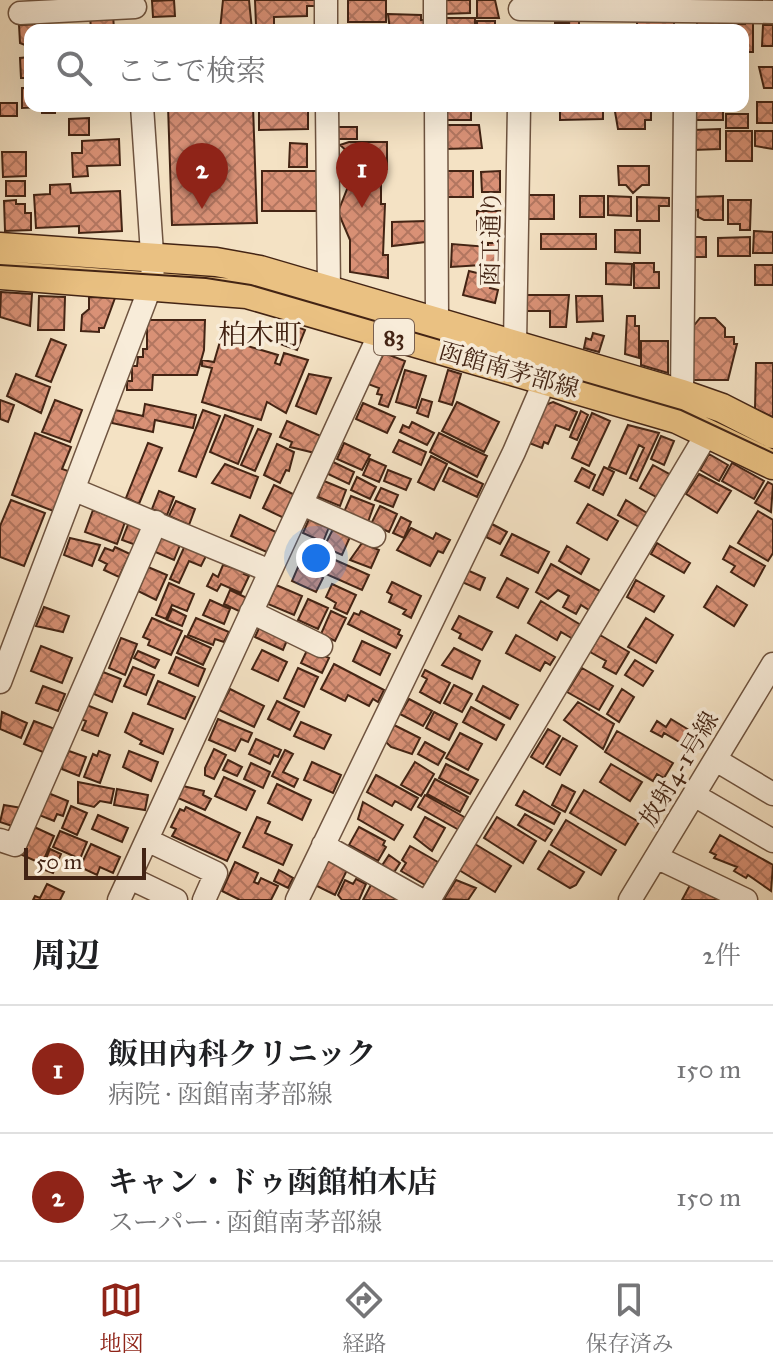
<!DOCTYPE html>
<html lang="ja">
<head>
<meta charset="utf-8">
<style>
	body { margin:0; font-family:"IM FELL Great Primer","Noto Serif JP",serif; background:#f2f2f2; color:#202124 }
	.scale { position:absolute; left:24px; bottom:20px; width:122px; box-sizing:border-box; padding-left:8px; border:4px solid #432414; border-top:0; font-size:22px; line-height:28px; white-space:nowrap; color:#432414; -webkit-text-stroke:6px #f8ecd9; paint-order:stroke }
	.you { position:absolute; left:316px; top:558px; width:28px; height:28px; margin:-20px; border:6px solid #fff; border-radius:50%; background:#1a73e8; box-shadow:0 0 0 12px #1a73e833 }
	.badge { display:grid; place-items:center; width:52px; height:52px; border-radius:50%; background:#8f2418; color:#fff; font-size:26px; font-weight:700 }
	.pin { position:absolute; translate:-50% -66px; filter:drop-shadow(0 2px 4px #0008) }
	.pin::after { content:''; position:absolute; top:42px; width:28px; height:24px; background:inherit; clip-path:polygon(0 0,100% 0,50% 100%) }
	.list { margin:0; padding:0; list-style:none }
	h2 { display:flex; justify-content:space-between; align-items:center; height:104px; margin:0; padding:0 32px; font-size:34px }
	h2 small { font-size:26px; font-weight:400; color:#757577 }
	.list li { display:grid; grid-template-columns:52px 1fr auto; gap:24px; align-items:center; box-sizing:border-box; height:128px; padding:0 32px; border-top:2px solid #e0e0e0 }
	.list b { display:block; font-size:30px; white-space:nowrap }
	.list p { margin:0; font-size:26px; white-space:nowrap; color:#757577 }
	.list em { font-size:26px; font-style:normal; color:#757577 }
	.icon { flex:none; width:44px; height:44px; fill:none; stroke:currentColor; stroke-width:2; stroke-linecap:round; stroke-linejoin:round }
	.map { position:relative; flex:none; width:773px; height:900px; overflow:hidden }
	.search { position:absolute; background:#fff; box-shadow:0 8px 32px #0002; left:24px; right:24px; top:24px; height:88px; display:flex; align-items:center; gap:20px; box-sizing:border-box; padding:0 28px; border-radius:16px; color:#757577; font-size:30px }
	.sheet { height:360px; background:#fff }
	nav { display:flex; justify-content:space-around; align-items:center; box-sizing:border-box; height:112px; border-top:2px solid #e0e0e0; background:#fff; font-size:22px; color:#757577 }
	nav a { display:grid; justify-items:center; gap:4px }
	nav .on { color:#8f2418 }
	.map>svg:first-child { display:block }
	.building { fill:url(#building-cross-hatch); stroke:#432414; stroke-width:2 }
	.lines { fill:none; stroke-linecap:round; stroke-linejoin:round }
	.minor-casing { stroke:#6f5440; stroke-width:25 }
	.major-casing { stroke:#432414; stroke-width:31 }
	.minor { stroke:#f8ecd9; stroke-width:22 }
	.major { stroke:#eac182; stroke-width:28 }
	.tram { stroke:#432414; stroke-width:2 }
	.labels { text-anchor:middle; stroke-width:7; stroke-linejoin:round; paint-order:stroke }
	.shield { fill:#f8ecd9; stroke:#79604f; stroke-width:2 }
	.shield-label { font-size:22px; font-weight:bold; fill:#432414 }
	.street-label { font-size:24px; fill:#432414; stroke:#f8ecd9 }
	.quarter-label { font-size:28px; fill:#432414; stroke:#f8ecd9 }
</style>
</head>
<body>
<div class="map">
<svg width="773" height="900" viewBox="0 0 773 900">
	<defs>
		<pattern id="building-cross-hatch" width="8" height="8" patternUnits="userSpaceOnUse" patternTransform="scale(2)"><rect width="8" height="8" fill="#d99176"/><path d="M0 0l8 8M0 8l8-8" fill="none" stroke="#b27660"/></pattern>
	</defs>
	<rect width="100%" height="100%" fill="#f4e2c4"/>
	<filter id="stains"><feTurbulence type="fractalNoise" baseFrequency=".0025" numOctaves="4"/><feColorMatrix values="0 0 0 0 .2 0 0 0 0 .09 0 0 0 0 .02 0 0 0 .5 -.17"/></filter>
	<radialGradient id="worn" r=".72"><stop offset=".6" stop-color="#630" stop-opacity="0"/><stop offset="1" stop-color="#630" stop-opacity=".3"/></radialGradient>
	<!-- building -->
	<path class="building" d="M 174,0 L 175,16 L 153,17 L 152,1 Z
		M 223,0 L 249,0 L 252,30 L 220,30 Z
		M 255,0 L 317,0 L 317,6 L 307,6 L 307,16 L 274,17 L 274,25 L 256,25 Z
		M 348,0 L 386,0 L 386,22 L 348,22 Z
		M 443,0 L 470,0 L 470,13 L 443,14 Z
		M 477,0 L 495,0 L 499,18 L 477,18 Z
		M 113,14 L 114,30 L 91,30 L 90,15 Z
		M 388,14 L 421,15 L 421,20 L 427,20 L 427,30 L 390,30 Z
		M 446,18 L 475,18 L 475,30 L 446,30 Z
		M 568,18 L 579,18 L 579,30 L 555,30 L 555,23 L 569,23 Z
		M 745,20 L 753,20 L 753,52 L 743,52 L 743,30 L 735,30 L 735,24 L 745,24 Z
		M 477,21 L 495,21 L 495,25 L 502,25 L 502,30 L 477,30 Z
		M 637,21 L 674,21 L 674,30 L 637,30 Z
		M 697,21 L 719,21 L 720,30 L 697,30 Z
		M 44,24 L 44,30 L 30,30 L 30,47 L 20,43 L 19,25 Z
		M 763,25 L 773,25 L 773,46 L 762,46 Z
		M 30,57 L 30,81 L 28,81 L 28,78 L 21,78 L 20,58 Z
		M 759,67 L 773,67 L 773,88 L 764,88 Z
		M 22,88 L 30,88 L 30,106 L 55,106 L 55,113 L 42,113 L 42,107 L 22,108 Z
		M 757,102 L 773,102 L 773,123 L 757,123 Z
		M 0,103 L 17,103 L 17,116 L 0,116 Z
		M 168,106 L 253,106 L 257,223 L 172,225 Z
		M 447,106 L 474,106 L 471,107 L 471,120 L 447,120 Z
		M 560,106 L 603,106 L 603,119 L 560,120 Z
		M 614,106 L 651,106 L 651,120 L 645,120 L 645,129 L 618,129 Z
		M 696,106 L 723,106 L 723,120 L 696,120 Z
		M 308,109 L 308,129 L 259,130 L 259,110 Z
		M 726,114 L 748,114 L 748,128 L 726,128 Z
		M 89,118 L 89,135 L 69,135 L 69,119 Z
		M 447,125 L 479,125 L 482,148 L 444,149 Z
		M 338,127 L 357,127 L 357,139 L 338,139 Z
		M 720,129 L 720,149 L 693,150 L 693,130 Z
		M 726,131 L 752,131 L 752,161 L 726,161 Z
		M 755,131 L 773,131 L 773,149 L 755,146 Z
		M 119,139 L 120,165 L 87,166 L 88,176 L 73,177 L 72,153 L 82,153 L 82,141 Z
		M 349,142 L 387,142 L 387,169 L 378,169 L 378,179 L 381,179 L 381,204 L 385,204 L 383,255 L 388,255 L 388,278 L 350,272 L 350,240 L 338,212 L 349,184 L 349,153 L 340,145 Z
		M 290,143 L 307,144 L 307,167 L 289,167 Z
		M 2,152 L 26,152 L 26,176 L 3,177 Z
		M 618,166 L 649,166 L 649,185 L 642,185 L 633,193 L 626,185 L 619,185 Z
		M 262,171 L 320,171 L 320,211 L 262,211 Z
		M 447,171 L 473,171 L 473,197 L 447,197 Z
		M 500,171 L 500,192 L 482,192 L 481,172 Z
		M 6,181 L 25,181 L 25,196 L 6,196 Z
		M 70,184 L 71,193 L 120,191 L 122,231 L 79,233 L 79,226 L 36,228 L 34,195 L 50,194 L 50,185 Z
		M 528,195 L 554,195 L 554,219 L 528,219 Z
		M 580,196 L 604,196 L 604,217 L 580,217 Z
		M 608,196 L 631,197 L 631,216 L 608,215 Z
		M 723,196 L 723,220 L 704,220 L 698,217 L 698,210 L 691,211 L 691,197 Z
		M 637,197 L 669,198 L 669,206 L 659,206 L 659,221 L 637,221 Z
		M 16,200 L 16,204 L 25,204 L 25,213 L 31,213 L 31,230 L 5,231 L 4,201 Z
		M 728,200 L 751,200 L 750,230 L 740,230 L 740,224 L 728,224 Z
		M 477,211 L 500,211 L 496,230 L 477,230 Z
		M 425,221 L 425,242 L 392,246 L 392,222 Z
		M 615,230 L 640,230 L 640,253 L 615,252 Z
		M 754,231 L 773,232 L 773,253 L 753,253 Z
		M 541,234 L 596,234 L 596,249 L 541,249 Z
		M 691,237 L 706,237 L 706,257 L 691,257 Z
		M 750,237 L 750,256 L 718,256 L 718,238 Z
		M 488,243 L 497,243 L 497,264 L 451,267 L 452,244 L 488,247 Z
		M 606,263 L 632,264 L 631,285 L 606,284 Z
		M 634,263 L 654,263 L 654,272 L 659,272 L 659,288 L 634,288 Z
		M 755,265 L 773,265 L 773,285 L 755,285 Z
		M 469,271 L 493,277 L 490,288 L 498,290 L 495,303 L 463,295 Z
		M 1,292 L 32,294 L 30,326 L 0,317 Z
		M 527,295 L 569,295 L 566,327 L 550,327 L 550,311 L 527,311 Z
		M 39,296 L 65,297 L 64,330 L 38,330 Z
		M 576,296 L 602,296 L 603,321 L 577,322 Z
		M 89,297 L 115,298 L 104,328 L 99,328 L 99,332 L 81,331 L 82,315 L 89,309 Z
		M 627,316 L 635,316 L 635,326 L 639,326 L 639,358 L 625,354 Z
		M 700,318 L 715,318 L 725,328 L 725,337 L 734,337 L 734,344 L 737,344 L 728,380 L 692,380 L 692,328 Z
		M 147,320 L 205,320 L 204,350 L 197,375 L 153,375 L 152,390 L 127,390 L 127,381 L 132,381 L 132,366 L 137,366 L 138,357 L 143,357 L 143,349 L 147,349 Z
		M 288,323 L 305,330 L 297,350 L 280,344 Z
		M 593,333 L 604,336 L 599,352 L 584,348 L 586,338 L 591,340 Z
		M 221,338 L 278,355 L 275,363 L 280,365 L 284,353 L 308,360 L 286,413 L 267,402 L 261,420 L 202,402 L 212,368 L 202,366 L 202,360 L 214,362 Z
		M 51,339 L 66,345 L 51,382 L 36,376 Z
		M 641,341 L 668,341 L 668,373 L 641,365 Z
		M 384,353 L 405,361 L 388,407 L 379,404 L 382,395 L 377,394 L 379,388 L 368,384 Z
		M 756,363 L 773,363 L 773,417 L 755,409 Z
		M 405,370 L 426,376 L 416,408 L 396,402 Z
		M 448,370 L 461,374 L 452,405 L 439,401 Z
		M 16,374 L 50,387 L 41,413 L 7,396 Z
		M 309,374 L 331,378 L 316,414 L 296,406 Z
		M 422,399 L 432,402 L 428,417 L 417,413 Z
		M 0,400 L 14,405 L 8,422 L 0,419 Z
		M 55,400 L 82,410 L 70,442 L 42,432 Z
		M 457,402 L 499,422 L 484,452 L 442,431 Z
		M 553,402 L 577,412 L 569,430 L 556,425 L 548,444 L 544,442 L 542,448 L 529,443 L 545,405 Z
		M 363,403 L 395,417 L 387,433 L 356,419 Z
		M 145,404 L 196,415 L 193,428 L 155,420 L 153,432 L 112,423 L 115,410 L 143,416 Z
		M 203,410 L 220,416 L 196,477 L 179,471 Z
		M 581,411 L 588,415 L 577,440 L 570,437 Z
		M 592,413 L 610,421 L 589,466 L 572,458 Z
		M 225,415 L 253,426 L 238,464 L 210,452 Z
		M 287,421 L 323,437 L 315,453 L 290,447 L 292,442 L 280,437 Z
		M 412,422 L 434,433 L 427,445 L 400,432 L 403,425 L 409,428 Z
		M 628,425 L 659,433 L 637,481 L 630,478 L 644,448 L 639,445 L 626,474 L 609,467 Z
		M 258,429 L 271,434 L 255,471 L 241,465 Z
		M 35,433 L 71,447 L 62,469 L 71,472 L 56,512 L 12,495 Z
		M 439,433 L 487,456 L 477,477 L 430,452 Z
		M 661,436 L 674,441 L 664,465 L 651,459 Z
		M 399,440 L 426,452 L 421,465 L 393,452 Z
		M 148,443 L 162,448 L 139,504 L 126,498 Z
		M 344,443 L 370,455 L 362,470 L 337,459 Z
		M 277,444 L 294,452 L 289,471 L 286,470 L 280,483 L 264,475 Z
		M 709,454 L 728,465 L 719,481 L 700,470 Z
		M 431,456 L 447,464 L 434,490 L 418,482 Z
		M 370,459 L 386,466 L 379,482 L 363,475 Z
		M 331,461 L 354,472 L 349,484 L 326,473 Z
		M 732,463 L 764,481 L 754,499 L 722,481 Z
		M 225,464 L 258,477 L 250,498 L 212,483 Z
		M 653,465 L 671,475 L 658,498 L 640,488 Z
		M 604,467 L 614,472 L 603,495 L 593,490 Z
		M 449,468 L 483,484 L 477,497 L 443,481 Z
		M 582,468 L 595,475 L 589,488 L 575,481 Z
		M 388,470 L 411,479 L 406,490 L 384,481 Z
		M 699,474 L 731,491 L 717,513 L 686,494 Z
		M 357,477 L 376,487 L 370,499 L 351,490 Z
		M 324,481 L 346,490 L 340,506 L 318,497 Z
		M 768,482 L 773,485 L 771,512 L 755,503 Z
		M 274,485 L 295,495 L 284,518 L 263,508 Z
		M 381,488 L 398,495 L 393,507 L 375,500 Z
		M 159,491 L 174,497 L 167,515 L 152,509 Z
		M 351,496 L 374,505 L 368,522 L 344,512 Z
		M 11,500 L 45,513 L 24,566 L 0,557 L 0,526 Z
		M 626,500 L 647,513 L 639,527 L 618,515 Z
		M 176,501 L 195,509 L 189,525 L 169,516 Z
		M 588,504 L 618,521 L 607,540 L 577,523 Z
		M 380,506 L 397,514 L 389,532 L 371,524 Z
		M 93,510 L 125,522 L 117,544 L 85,532 Z
		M 758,511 L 773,520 L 773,553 L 768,561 L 738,543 Z
		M 240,515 L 278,533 L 269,553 L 231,536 Z
		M 401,517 L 411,522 L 404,538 L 393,533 Z
		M 309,519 L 329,527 L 323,542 L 303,533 Z
		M 129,522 L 143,528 L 136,545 L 122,540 Z
		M 492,524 L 507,532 L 500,544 L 486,537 Z
		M 411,528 L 433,539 L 436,533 L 450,540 L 443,553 L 438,551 L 430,566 L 397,550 Z
		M 333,529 L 350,537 L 342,555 L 324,547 Z
		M 161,531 L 182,540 L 174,560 L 153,551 Z
		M 512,534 L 549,552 L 538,573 L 501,555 Z
		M 70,538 L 100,545 L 92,566 L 64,555 Z
		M 186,543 L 208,552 L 201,566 L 189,561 L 179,583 L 170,579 Z
		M 362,543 L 379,550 L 371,568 L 350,560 Z
		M 657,543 L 690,563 L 684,573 L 651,554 Z
		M 567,546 L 589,559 L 581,574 L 559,561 Z
		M 730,546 L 765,566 L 754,586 L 731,572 L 735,566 L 723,559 Z
		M 115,547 L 130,554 L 119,577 L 104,570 L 107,564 L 99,560 L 105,548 L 113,551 Z
		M 306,547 L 369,575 L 362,590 L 299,562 Z
		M 551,564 L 600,591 L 589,610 L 581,605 L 576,614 L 563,607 L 569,596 L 558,590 L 548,599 L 536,592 Z
		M 223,565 L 246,571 L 244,574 L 249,576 L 241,593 L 221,584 L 217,591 L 207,586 L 213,574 L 218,577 Z
		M 148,567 L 167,575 L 156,600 L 138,591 Z
		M 298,567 L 323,578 L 316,592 L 292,581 Z
		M 467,570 L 485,578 L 480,590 L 462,582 Z
		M 507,578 L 528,589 L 518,608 L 497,597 Z
		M 636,580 L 664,596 L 654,612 L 627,597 Z
		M 392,582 L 421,596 L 411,618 L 403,614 L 406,610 L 389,602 L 392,595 L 387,592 Z
		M 169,583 L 194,594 L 187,611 L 172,605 L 166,619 L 156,615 Z
		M 332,584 L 356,595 L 347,614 L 334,608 L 336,603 L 326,597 Z
		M 276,585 L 302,596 L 294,615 L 268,604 Z
		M 717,586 L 747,605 L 734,626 L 704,607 Z
		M 230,590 L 249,599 L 243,613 L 224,604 Z
		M 308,599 L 328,608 L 318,629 L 298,620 Z
		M 210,600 L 230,609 L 224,624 L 203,615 Z
		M 541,601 L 581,625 L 573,639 L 561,632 L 557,640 L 528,623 Z
		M 44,607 L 69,616 L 63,632 L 36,626 Z
		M 172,609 L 186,616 L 182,626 L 167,620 Z
		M 331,611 L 346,618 L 335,641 L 321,634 Z
		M 361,611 L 400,630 L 398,634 L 402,636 L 396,648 L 348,624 L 354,613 L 359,615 Z
		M 459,616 L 492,632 L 482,650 L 459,638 L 461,634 L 452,629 Z
		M 152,618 L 182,631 L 171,655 L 148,645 L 150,640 L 143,637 Z
		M 196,618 L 229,632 L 224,642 L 215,639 L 213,645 L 188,635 Z
		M 646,618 L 673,635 L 656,663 L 628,647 Z
		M 260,626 L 288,638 L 283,650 L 255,637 Z
		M 516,635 L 555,657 L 550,665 L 545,662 L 540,671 L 506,653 Z
		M 600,635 L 629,652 L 616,674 L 603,667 L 606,661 L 590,652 Z
		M 185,636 L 211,648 L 203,665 L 177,653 Z
		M 121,638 L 137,644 L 125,675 L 109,668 Z
		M 362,641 L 390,654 L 380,675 L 353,661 Z
		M 41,646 L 72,658 L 62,683 L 31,671 Z
		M 308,648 L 329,658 L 322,673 L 301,663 Z
		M 454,648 L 480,661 L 472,679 L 442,665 Z
		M 262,650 L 287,662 L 278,681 L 252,669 Z
		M 138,651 L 159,660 L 155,668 L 134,658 Z
		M 176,657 L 205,669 L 198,686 L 169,673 Z
		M 635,660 L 653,671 L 643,686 L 625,675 Z
		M 334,664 L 384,690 L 378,702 L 373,699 L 369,706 L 348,695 L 345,701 L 321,689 Z
		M 133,667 L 154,675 L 146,695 L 124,686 Z
		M 298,668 L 318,677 L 304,707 L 284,698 Z
		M 582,668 L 613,686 L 599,710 L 567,692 Z
		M 425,670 L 450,683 L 440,703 L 420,692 L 427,679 L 422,676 Z
		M 103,672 L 121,679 L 112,702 L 94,694 Z
		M 158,681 L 195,697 L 185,719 L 148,704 Z
		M 454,685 L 472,694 L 462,712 L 444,703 Z
		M 43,686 L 65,694 L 58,711 L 36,703 Z
		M 483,686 L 518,705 L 510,719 L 476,700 Z
		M 230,689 L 264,706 L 254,727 L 219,710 Z
		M 622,689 L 634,697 L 619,722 L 607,714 Z
		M 409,699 L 432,711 L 423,726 L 400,714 Z
		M 277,701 L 299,712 L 290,730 L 268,719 Z
		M 578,702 L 614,724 L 603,749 L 564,720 Z
		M 84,704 L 107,713 L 98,736 L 82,730 L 86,721 L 78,718 Z
		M 471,707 L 504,725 L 496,740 L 463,722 Z
		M 2,712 L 27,723 L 21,738 L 0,729 Z
		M 434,712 L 457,724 L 449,740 L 426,728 Z
		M 133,713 L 173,729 L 163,754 L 140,744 L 142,741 L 125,732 Z
		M 218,719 L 252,733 L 248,742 L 241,739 L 235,751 L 209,740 Z
		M 671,719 L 689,730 L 681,743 L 664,733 L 662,737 L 651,731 L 657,721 L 666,727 Z
		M 34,721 L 55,729 L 45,753 L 24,744 Z
		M 301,722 L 331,735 L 324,749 L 294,736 Z
		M 394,725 L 420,738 L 412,754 L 391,747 L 385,741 Z
		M 548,729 L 560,736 L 543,764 L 531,757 Z
		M 617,731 L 673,763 L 664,778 L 657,774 L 653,781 L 605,752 Z
		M 460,733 L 482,744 L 468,770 L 446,758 Z
		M 563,738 L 577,746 L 560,775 L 546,767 Z
		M 256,739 L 281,750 L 278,757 L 274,755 L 270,764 L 249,754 Z
		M 425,742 L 445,753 L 438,765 L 418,754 Z
		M 214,749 L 226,755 L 214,779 L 205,775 L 205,768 Z
		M 285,750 L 293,754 L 283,772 L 298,779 L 294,787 L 272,776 Z
		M 69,751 L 86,757 L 79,776 L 62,769 L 64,753 L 67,755 Z
		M 99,751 L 110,755 L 100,783 L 84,777 L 93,754 L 97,756 Z
		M 129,751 L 158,762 L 151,781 L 123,767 Z
		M 228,760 L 242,767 L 237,776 L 223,770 Z
		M 312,762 L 341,775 L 333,793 L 304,780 Z
		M 415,762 L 434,774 L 421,796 L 401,785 Z
		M 251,763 L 270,772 L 263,788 L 244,779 Z
		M 446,764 L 478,780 L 470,794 L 439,778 Z
		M 611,764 L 642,782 L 630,801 L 600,782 Z
		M 376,775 L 418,798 L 411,810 L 395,801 L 392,806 L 367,792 Z
		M 224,777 L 255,791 L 246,810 L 215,796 Z
		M 435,779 L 468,797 L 460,812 L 427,794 Z
		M 78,782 L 114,789 L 111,803 L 100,801 L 94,807 L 78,803 Z
		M 277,784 L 311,800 L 302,820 L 268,803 Z
		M 562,785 L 575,792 L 565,812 L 552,805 Z
		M 183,786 L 204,791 L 203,795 L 211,799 L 205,810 L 178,798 Z
		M 117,789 L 148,795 L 145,810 L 114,805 Z
		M 584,790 L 639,822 L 625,845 L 570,813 Z
		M 524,791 L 560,813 L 554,824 L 516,805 Z
		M 48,793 L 68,801 L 63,816 L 57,814 L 54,821 L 39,815 Z
		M 425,795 L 466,818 L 459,830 L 418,807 Z
		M 363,802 L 403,825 L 394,840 L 358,819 Z
		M 4,805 L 22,808 L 15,827 L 0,822 Z
		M 71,806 L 87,813 L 77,835 L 62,828 Z
		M 186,807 L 240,833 L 227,861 L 172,836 L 176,829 L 171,827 L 180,809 L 184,811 Z
		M 525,814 L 552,830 L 545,841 L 518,825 Z
		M 98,815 L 128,828 L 122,842 L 92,829 Z
		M 257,817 L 270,822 L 265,833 L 292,845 L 283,865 L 243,847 Z
		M 425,817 L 445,828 L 432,851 L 414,837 Z
		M 497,817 L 536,841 L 523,863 L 484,838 Z
		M 566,820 L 616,850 L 601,875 L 551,845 Z
		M 32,826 L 54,836 L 42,864 L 20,854 Z
		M 359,827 L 385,841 L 383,845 L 386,847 L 378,861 L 349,845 Z
		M 60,831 L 87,842 L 80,859 L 53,847 Z
		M 720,835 L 773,865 L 771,891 L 748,875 L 746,878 L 734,871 L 737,867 L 714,858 L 716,855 L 710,852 Z
		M 91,844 L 120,857 L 113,873 L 100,867 L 97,875 L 80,867 Z
		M 475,844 L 511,866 L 495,892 L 459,870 Z
		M 410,846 L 438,862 L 425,885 L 401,871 L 406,863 L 402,860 Z
		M 50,849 L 61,854 L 53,873 L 42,869 Z
		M 549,851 L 584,872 L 576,885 L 570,888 L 538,869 Z
		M 389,855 L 400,863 L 393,874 L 381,867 Z
		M 326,857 L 348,868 L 335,895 L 313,884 Z
		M 235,862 L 258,873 L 254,882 L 258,884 L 261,878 L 278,886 L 271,900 L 240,900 L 222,891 Z
		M 279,870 L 293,878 L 288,888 L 274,881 Z
		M 356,879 L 366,884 L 359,900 L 342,900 L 338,895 L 345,880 L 353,884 Z
		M 456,880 L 476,888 L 468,900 L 444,899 Z
		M 372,883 L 402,900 L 363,900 Z
		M 47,884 L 64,892 L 60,900 L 33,900 L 35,896 L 40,898 Z
		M 690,885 L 720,900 L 682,900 Z"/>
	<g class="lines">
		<!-- minor casing -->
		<g class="minor-casing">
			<path id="minor" d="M 326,0 L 326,30
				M 435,0 L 435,30
				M 520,9 L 773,12
				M 20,13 L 135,7
				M 327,106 L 329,291
				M 436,106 L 437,322
				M 511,360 L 515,344 L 519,106
				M 682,394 L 685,106
				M 75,490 L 270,571
				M 302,504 L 374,536
				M 251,612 L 321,646
				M 0,682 L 151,285 L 153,268 L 142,106
				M 716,760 L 773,794
				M 694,795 L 773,841
				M 0,840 L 15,845 L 156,522
				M 147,840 L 216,873 L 204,900
				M 323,845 L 421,900
				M 656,857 L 746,900
				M 130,878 L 176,900
				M 119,900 L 380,333
				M 297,900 L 514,452 L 539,394 L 542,380
				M 429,900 L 708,432
				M 630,900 L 773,664"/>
		</g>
		<!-- major casing -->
		<g class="major-casing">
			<path id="major" d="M 0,247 L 216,262 L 260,270 L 682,394 L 722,408 L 773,434
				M 0,275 L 247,294 L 677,419 L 773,465"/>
		</g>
		<!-- minor -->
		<use href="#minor" class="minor"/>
		<!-- major -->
		<use href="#major" class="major"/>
		<!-- tram -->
		<path class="tram" d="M 0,265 L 206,278 L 251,285 L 681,410 L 773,453"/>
	</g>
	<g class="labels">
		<!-- shield labels -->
		<rect class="shield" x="374" y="319" width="40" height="36" rx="6"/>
		<g class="shield-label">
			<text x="394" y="345">83</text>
		</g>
		<!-- street labels -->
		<g class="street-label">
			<text transform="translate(491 238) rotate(-89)" y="8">函工通り</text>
			<text transform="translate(509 370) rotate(16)" y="8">函館南茅部線</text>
			<text transform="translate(679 769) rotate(-59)" y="8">放射4-1号線</text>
		</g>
		<!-- quarter labels -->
		<g class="quarter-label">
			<text x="260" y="344">柏木町</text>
		</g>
	</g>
	<rect width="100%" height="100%" filter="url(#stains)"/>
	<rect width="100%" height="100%" fill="url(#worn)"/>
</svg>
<div class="scale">50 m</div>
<div class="you"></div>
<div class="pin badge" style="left:362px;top:208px">1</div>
<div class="pin badge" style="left:202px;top:209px">2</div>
<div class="search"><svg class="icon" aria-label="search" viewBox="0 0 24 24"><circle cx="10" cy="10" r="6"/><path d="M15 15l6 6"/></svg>ここで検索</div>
</div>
<section class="sheet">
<h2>周辺<small>2件</small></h2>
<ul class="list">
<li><span class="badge">1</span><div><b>飯田內科クリニック</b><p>病院 · 函館南茅部線</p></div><em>150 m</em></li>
<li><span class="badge">2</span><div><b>キャン・ドゥ函館柏木店</b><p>スーパー · 函館南茅部線</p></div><em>150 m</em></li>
</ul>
</section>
<nav>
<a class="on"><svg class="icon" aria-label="map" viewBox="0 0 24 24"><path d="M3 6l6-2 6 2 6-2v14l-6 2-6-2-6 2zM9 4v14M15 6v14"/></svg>地図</a>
<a><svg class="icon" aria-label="directions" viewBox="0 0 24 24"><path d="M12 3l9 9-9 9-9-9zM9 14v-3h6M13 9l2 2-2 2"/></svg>経路</a>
<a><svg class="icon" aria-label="saved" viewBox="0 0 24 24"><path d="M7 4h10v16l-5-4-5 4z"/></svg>保存済み</a>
</nav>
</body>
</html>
